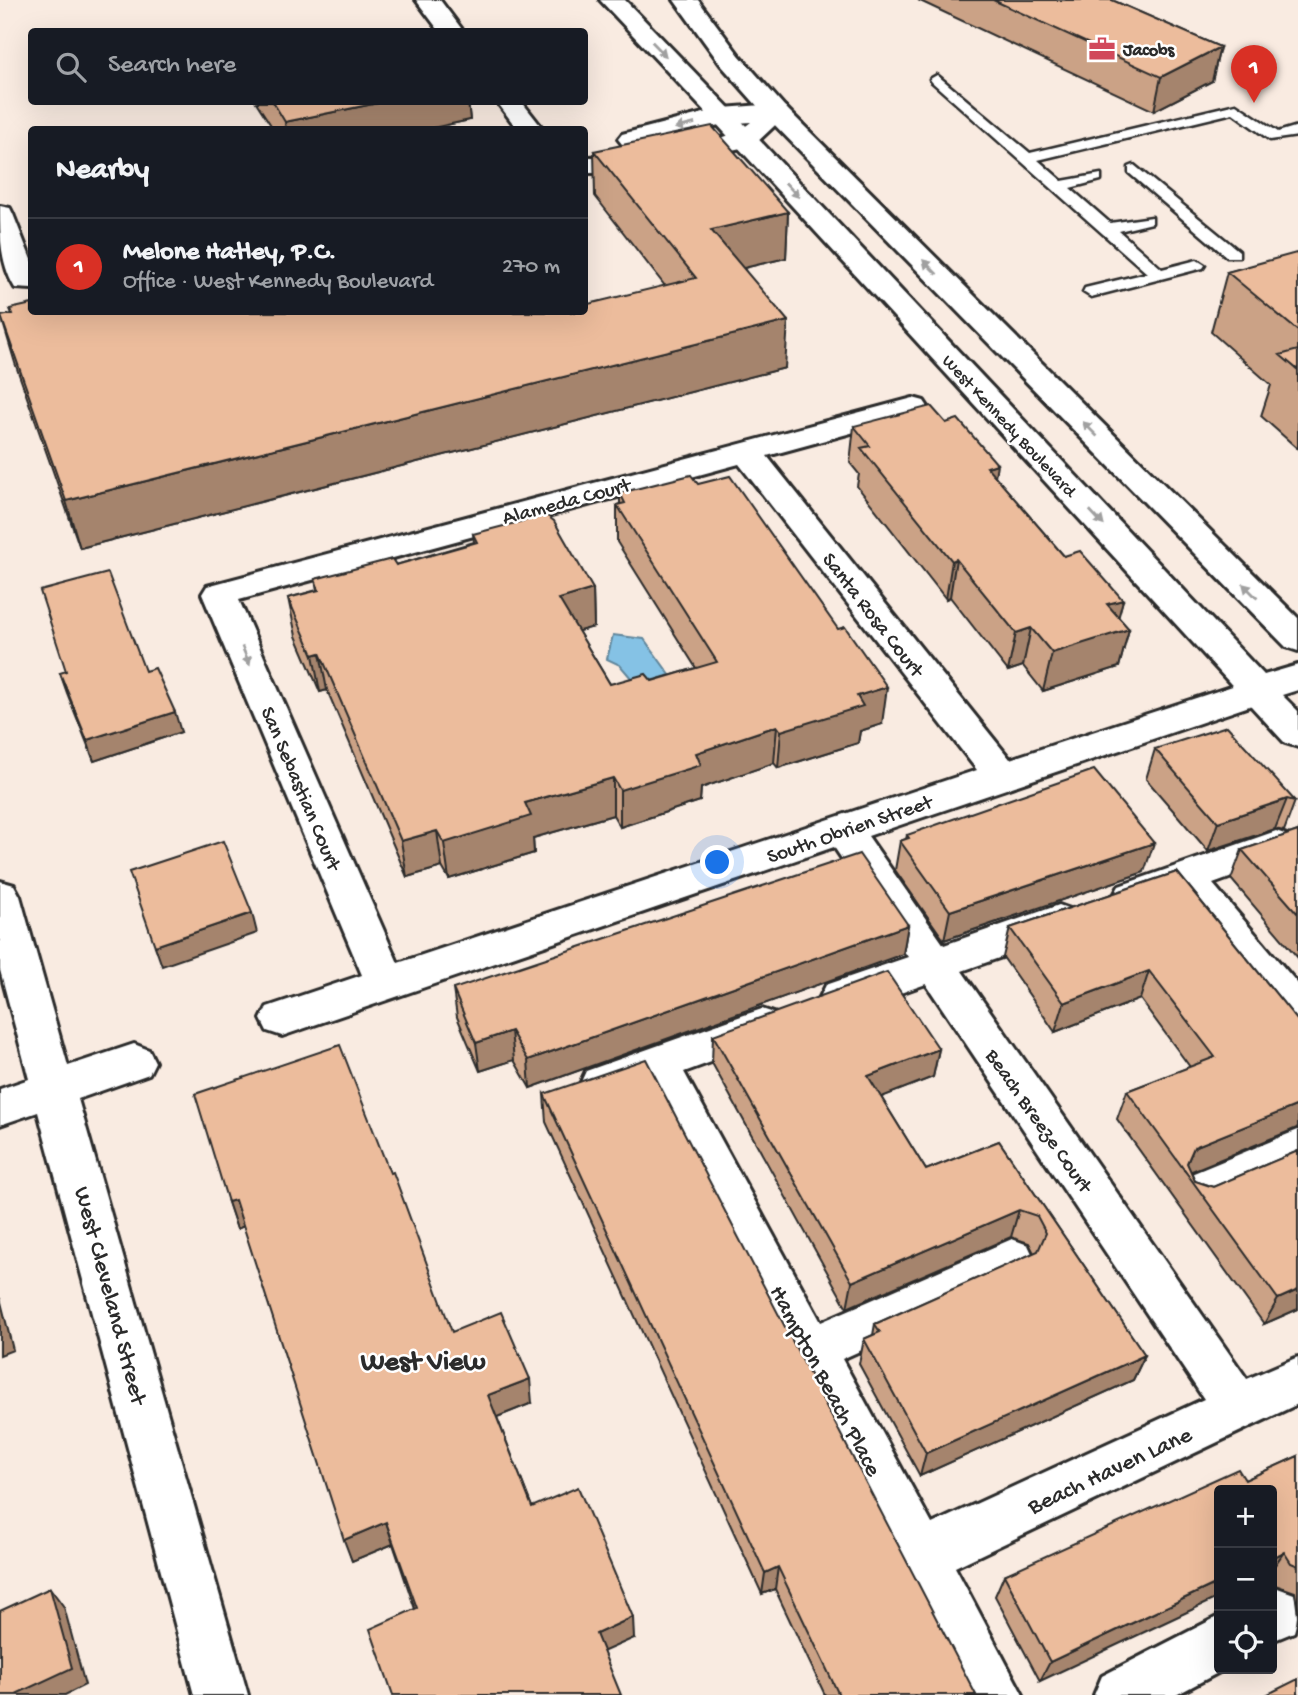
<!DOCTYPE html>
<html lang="en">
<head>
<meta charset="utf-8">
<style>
	body { margin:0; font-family:"Gochi Hand",sans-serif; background:#242831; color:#f1f3f6 }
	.controls { position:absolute; right:21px; bottom:21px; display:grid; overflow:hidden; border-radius:7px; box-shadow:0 7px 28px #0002 }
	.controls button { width:63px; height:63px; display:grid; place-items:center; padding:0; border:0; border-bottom:2px solid #363941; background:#171b24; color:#f1f3f6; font:35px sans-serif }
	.you { position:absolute; left:718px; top:863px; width:24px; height:24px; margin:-18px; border:5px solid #fff; border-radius:50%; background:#1a73e8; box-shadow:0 0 0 10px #1a73e833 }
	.badge { display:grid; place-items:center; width:46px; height:46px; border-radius:50%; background:#d93025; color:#fff; font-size:23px; font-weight:700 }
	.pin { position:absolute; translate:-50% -58px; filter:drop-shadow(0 2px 4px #0008) }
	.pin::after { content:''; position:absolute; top:37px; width:24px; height:21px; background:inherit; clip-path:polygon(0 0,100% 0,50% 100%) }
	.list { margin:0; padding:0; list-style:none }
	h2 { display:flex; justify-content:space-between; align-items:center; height:91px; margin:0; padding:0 28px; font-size:30px }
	h2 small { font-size:23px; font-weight:400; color:#9ea1a6 }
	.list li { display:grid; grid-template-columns:46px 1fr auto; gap:21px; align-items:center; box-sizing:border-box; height:98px; padding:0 28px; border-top:2px solid #363941 }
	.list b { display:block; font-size:26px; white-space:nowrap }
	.list p { margin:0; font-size:23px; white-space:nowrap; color:#9ea1a6 }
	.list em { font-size:23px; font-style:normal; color:#9ea1a6 }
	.icon { flex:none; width:38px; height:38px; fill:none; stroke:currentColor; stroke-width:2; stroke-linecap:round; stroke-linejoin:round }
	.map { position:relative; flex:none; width:1298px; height:1695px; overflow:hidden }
	.search { position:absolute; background:#171b24; box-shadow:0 7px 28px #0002; left:28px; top:28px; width:560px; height:77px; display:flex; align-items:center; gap:18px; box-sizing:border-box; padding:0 24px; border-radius:7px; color:#9ea1a6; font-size:26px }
	.panel { position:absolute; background:#171b24; box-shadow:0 7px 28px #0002; left:28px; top:126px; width:560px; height:189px; border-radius:7px }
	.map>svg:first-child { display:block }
	.water { fill:#85c2e5; stroke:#61869b; stroke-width:2 }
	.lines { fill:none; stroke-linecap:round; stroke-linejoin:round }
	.service-casing { stroke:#2b2b2b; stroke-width:5 }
	.minor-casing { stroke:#2b2b2b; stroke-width:6 }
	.primary-casing { stroke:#2b2b2b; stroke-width:6 }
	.motorway-casing { stroke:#2b2b2b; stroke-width:6 }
	.service { fill:#fff; fill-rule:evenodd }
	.minor { fill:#fff; fill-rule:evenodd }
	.primary { fill:#fff; fill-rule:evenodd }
	.motorway { fill:#fff; fill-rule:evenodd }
	.wall { fill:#cba286; stroke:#2b2b2b; stroke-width:2 }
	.shaded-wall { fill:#a5846d; stroke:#2b2b2b; stroke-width:2 }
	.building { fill:#ecbc9c; stroke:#2b2b2b; stroke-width:2 }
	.oneway { fill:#a0a0a0 }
	.labels { text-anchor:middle; stroke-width:5; stroke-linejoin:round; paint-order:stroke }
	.far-poi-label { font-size:18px; font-weight:bold; fill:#2b2b2b; stroke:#fff; text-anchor:start }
	.far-street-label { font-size:18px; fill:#2b2b2b; stroke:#fff }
	.street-label { font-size:21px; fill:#2b2b2b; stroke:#fff }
	.near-street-label { font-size:24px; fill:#2b2b2b; stroke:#fff }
	.near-neighbourhood-label { font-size:28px; font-weight:bold; fill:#2b2b2b; stroke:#fff }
</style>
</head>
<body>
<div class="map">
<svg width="1298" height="1695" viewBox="0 0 1298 1695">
	<rect width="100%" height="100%" fill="#f9ebe1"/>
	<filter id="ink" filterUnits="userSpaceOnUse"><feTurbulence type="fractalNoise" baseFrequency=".0143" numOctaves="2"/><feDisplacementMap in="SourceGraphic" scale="14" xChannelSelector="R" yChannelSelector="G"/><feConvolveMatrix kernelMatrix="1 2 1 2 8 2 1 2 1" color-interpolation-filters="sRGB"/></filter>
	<g filter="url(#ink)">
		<!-- water -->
		<path class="water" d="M 613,635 L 644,639 L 670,675 L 637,685 L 620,665 L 607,659 Z"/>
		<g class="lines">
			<!-- service casing -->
			<g class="service-casing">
				<path id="service" d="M 937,75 L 1030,153 L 1236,104 L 1278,132 L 1298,126 L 1298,136 L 1270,140 L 1233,113 L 1038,160 L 1062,181 L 1101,174 L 1101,180 L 1070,188 L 1110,223 L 1152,217 L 1152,223 L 1119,231 L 1162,269 L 1197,260 L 1205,265 L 1203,268 L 1091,297 L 1083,292 L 1085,288 L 1147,273 L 932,82 L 930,79 Z
					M 1134,165 L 1239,251 L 1239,257 L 1227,257 L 1129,173 L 1129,167 Z"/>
			</g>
			<!-- minor casing -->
			<g class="minor-casing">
				<path id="minor" d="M 416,0 L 440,0 L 464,32 L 440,32 Z
					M 497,102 L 522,102 L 544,130 L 518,130 Z
					M 776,104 L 785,107 L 789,112 L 754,145 L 631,173 L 584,173 L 584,157 C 627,157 719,150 751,122 L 723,124 L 631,147 L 622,144 L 618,139 L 622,134 L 723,108 Z
					M 0,206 L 10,208 L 13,214 L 32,262 L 32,289 L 15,288 C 0,263 0,235 0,206 Z
					M 913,398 L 924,401 L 928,407 L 924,413 L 767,456 L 1010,759 L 1257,678 L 1270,681 L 1275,690 L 1270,699 L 868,836 L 944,945 L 1059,905 L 1073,910 L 1079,921 L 1073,932 L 962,971 L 1247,1379 L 1298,1357 L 1298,1404 L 955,1567 L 1023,1695 L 967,1695 L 648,1085 L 601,1102 L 586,1097 L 580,1084 L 586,1071 L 747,1014 L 762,1009 L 777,1014 L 783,1026 L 777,1038 L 684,1072 L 821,1322 L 1012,1239 L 1028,1245 L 1035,1260 L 1028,1275 L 842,1359 L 932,1524 L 1204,1399 L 926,984 L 841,1014 L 826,1009 L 820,997 L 826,985 L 908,957 L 834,847 L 282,1036 L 267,1031 L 261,1019 L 267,1007 L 362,975 L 202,594 L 207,586 ZM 739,464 L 977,770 L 398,963 L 239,600 Z
					M 1276,831 L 1290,836 L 1295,846 L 1290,856 L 1213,884 L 1298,984 L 1298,1030 L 1283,1025 L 1178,897 L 1133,912 L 1119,908 L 1113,897 L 1119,886 Z
					M 0,881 L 14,885 L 20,896 L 68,1066 L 134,1044 L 149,1050 L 155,1062 L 149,1074 L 78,1099 L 248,1695 L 194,1695 L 38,1112 L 0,1125 L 0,1089 L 29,1079 L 0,970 Z
					M 1298,1130 L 1298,1169 L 1200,1211 L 1184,1205 L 1178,1191 L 1184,1177 Z
					M 1275,1587 L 1294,1594 C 1298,1608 1298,1618 1294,1632 L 1272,1641 L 1272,1588 Z
					M 1219,1616 L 1219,1669 L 1225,1669 L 1176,1695 L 1094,1695 L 1102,1676 Z"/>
			</g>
			<!-- primary casing -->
			<g class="primary-casing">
				<path id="primary" d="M 776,104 L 785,107 L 1298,618 L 1298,651 L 1286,647 L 767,117 L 763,112 L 767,107 Z
					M 723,108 L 732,111 L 1264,675 L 1298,665 L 1298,690 L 1282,695 L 1298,711 L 1298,747 L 1285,743 L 714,121 L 710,116 L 714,111 Z"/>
			</g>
			<!-- motorway casing -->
			<g class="motorway-casing">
				<path id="motorway" d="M 600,0 L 625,0 L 732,111 L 736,116 L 732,121 L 714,121 Z
					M 674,0 L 698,0 L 739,55 L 785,107 L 789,112 L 785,117 L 767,117 L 721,65 Z"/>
			</g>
			<!-- service -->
			<use href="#service" class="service"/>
			<!-- minor -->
			<use href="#minor" class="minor"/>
			<!-- primary -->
			<use href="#primary" class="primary"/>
			<!-- motorway -->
			<use href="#motorway" class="motorway"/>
		</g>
		<!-- wall -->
		<path class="wall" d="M 918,0 L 1112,0 L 1220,47 L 1212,81 L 1154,111 Z
			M 256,102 L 468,102 L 470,120 L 423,130 L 274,130 Z
			M 594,151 L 788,212 L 786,258 L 744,268 L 785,368 L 80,548 L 15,363 L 1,316 L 32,312 L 584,312 L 665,286 L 595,196 Z
			M 1298,255 L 1298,449 L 1261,416 L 1271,385 L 1211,332 L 1227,272 Z
			M 854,426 L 995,476 L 1064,556 L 1123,600 L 1118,617 L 1129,629 L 1119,667 L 1043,691 L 1023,666 L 1008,671 L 950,597 L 946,599 L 857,486 L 859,474 L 850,463 Z
			M 620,493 L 882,724 L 860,731 L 858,743 L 778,768 L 774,763 L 701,788 L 700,801 L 620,827 L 613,815 L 533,838 L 534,853 L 449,879 L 442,867 L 407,877 L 327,690 L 320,692 L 296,636 L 288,598 L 317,590 L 315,579 L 396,565 L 474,542 L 473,534 L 593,589 L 594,627 L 578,631 L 610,684 L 652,681 L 696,668 L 617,542 L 617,505 L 620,504 Z
			M 145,671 L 181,732 L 94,761 L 67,693 L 60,673 Z
			M 1155,749 L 1295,801 L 1284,831 L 1275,829 L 1208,851 L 1146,779 Z
			M 1298,831 L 1298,958 L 1231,879 L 1242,850 Z
			M 907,835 L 1144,872 L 944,940 L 895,870 L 900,841 L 906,839 Z
			M 1177,872 L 1298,1021 L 1298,1128 L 1297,1128 L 1191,1171 L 1195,1181 L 1213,1187 L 1298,1151 L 1298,1309 L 1264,1324 L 1117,1119 L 1127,1091 L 1190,1067 L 1140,999 L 1055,1032 L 1003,957 L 1010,928 Z
			M 908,925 L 903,954 L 530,1088 L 514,1060 L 480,1071 L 457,1017 L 453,989 Z
			M 713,1035 L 939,1049 L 933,1077 L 881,1097 L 926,1170 L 999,1141 L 1145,1355 L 1133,1380 L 920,1476 L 859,1364 L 864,1339 L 873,1335 L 875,1324 L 1034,1253 L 1029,1243 L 1011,1237 L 847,1308 L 712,1063 Z
			M 544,1094 L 976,1695 L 825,1695 L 775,1589 L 762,1594 L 546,1122 Z
			M 228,1202 L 452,1332 L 532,1403 L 497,1417 L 532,1507 L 634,1638 L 415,1609 L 393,1544 L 352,1561 L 244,1226 L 237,1229 Z
			M 1298,1456 L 1298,1615 L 1295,1592 L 1275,1585 L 1272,1579 L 1272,1490 L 1040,1681 L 995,1596 L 1004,1575 L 1245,1480 Z"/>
		<!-- shaded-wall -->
		<path class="shaded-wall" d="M 1220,47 L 1212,81 L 1154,111 L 1161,77 Z
			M 383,102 L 468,102 L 470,120 L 423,130 L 286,130 L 285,122 Z
			M 788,212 L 786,258 L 710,276 L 711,230 Z
			M 788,321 L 785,368 L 80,548 L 66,501 Z
			M 997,464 L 991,502 L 987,467 Z
			M 956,559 L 950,597 L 946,599 L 952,561 Z
			M 593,589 L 594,627 L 560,636 L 559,599 Z
			M 1123,600 L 1114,634 L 1129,629 L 1119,667 L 1043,691 L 1052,653 L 1107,604 Z
			M 1031,628 L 1023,666 L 1008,671 L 1016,633 Z
			M 320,653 L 327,690 L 320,692 L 313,655 Z
			M 887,687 L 882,724 L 860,731 L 858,743 L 778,768 L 781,731 L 857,696 Z
			M 175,712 L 181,732 L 94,761 L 87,740 Z
			M 777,726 L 774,763 L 701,788 L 700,801 L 620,827 L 620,790 L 696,753 Z
			M 613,778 L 613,815 L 533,838 L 534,853 L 449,879 L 444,843 L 525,803 Z
			M 1287,799 L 1275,829 L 1208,851 L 1218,822 Z
			M 437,831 L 442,867 L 407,877 L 401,841 Z
			M 1154,843 L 1144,872 L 944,940 L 950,911 Z
			M 252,913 L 257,933 L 162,966 L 155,946 Z
			M 908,925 L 903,954 L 530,1088 L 528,1060 Z
			M 1149,971 L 1140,999 L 1055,1032 L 1064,1003 Z
			M 511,1031 L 514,1060 L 480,1071 L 476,1043 Z
			M 939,1049 L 933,1077 L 864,1104 L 868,1076 Z
			M 1298,1105 L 1298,1126 L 1297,1128 L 1187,1173 L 1184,1170 L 1194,1147 Z
			M 235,1200 L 244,1226 L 237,1229 L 228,1202 Z
			M 1019,1210 L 1011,1237 L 847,1308 L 852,1282 Z
			M 1298,1290 L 1298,1309 L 1264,1324 L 1278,1299 Z
			M 0,1298 L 13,1350 L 0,1355 Z
			M 1145,1355 L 1133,1380 L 920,1476 L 926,1453 Z
			M 530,1379 L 532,1403 L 492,1419 L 488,1395 Z
			M 386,1522 L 393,1544 L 352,1561 L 344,1540 Z
			M 1284,1552 L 1272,1569 L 1272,1558 Z
			M 778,1567 L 775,1589 L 762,1594 L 765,1573 Z
			M 1219,1582 L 1219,1597 L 1040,1681 L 1050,1662 Z
			M 50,1588 L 64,1607 L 85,1685 L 65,1695 L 14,1695 Z
			M 633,1617 L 634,1638 L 598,1654 L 596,1634 Z"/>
		<!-- building -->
		<path class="building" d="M 993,0 L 1112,0 L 1220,47 L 1161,77 Z
			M 424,29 L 426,32 L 412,32 Z
			M 273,102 L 383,102 L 285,122 Z
			M 712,126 L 788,212 L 711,230 L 788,321 L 66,501 L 1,316 L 12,314 L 10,309 L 32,304 L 32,312 L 584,312 L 584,305 L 696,278 L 594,151 Z
			M 1296,253 L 1298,255 L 1298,331 L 1227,272 Z
			M 1298,350 L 1298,370 L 1280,355 Z
			M 931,406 L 946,423 L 958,419 L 997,464 L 987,467 L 1064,556 L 1080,551 L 1123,600 L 1107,604 L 1129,629 L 1052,653 L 1031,628 L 1016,633 L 956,559 L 952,561 L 861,448 L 870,446 L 854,426 Z
			M 691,475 L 698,484 L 730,476 L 838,629 L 845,627 L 887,687 L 857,696 L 863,706 L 781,731 L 777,726 L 696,753 L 701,765 L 620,790 L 613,778 L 525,803 L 531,816 L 444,843 L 437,831 L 401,841 L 320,653 L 313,655 L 288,598 L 319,590 L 315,579 L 392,559 L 396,565 L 477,542 L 473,534 L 546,515 L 554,521 L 593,589 L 559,599 L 610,684 L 646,674 L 652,681 L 717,662 L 617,505 L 625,503 L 620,493 Z
			M 108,573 L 145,671 L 155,668 L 175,712 L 87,740 L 60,673 L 66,671 L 40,591 Z
			M 1227,726 L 1295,801 L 1287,799 L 1218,822 L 1155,749 Z
			M 1094,770 L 1154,843 L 950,911 L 900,841 L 909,838 L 907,835 Z
			M 1298,831 L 1298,914 L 1242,850 Z
			M 223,841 L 252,913 L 155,946 L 129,872 Z
			M 859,854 L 908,925 L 528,1060 L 511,1031 L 476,1043 L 453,989 Z
			M 1177,872 L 1298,1021 L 1298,1105 L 1194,1147 L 1187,1163 L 1195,1181 L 1213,1187 L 1298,1151 L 1298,1290 L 1278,1299 L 1127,1091 L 1215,1057 L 1149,971 L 1064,1003 L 1010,928 Z
			M 887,972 L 939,1049 L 868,1076 L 926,1170 L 999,1141 L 1145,1355 L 926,1453 L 864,1339 L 880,1332 L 875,1324 L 1038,1251 L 1046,1233 L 1037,1216 L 1019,1210 L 852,1282 L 713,1035 Z
			M 340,1045 L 390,1173 L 393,1172 L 452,1332 L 501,1312 L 530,1379 L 488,1395 L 532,1507 L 578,1487 L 633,1617 L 596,1634 L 621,1695 L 393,1695 L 370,1629 L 417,1608 L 386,1522 L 344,1540 L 235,1200 L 228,1202 L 195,1094 Z
			M 646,1059 L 976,1695 L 839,1695 L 778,1567 L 765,1573 L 544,1094 Z
			M 1298,1456 L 1298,1566 L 1291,1563 L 1284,1552 L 1272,1558 L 1272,1490 L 1219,1490 L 1219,1582 L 1050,1662 L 1004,1575 L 1238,1469 L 1245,1480 Z
			M 50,1588 L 72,1668 L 14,1695 L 0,1695 L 0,1611 Z
			M 1298,1679 L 1298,1695 L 1266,1695 Z"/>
		<!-- one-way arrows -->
		<defs><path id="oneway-solid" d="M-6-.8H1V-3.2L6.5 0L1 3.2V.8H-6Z" transform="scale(1.75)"/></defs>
		<g class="oneway">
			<use href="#oneway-solid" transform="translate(659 49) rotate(46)"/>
			<use href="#oneway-solid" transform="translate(685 126) rotate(166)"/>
			<use href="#oneway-solid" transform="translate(792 190) rotate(47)"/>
			<use href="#oneway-solid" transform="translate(930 267) rotate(-135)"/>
			<use href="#oneway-solid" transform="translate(1090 429) rotate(-135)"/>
			<use href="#oneway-solid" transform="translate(1097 518) rotate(47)"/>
			<use href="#oneway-solid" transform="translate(1250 591) rotate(-135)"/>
			<use href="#oneway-solid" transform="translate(246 656) rotate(67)"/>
		</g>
	</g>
	<!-- icons -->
	<defs>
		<g id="office-bare" transform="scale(2.1)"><path d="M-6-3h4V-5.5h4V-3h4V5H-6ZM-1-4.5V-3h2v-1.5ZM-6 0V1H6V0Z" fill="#d1495b" stroke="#fff" stroke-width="2.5" paint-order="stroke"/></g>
	</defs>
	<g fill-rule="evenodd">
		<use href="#office-bare" x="1102" y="49"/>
	</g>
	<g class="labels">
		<!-- far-poi labels -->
		<g class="far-poi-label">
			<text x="1123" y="55">Jacobs</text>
		</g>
		<!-- far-street labels -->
		<g class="far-street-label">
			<text transform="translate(1010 425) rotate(47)" y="6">West Kennedy Boulevard</text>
		</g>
		<!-- street labels -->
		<g class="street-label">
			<text transform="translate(566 500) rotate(-15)" y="7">Alameda Court</text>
			<text transform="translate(874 614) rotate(52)" y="7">Santa Rosa Court</text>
			<text transform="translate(302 788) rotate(67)" y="7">San Sebastian Court</text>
			<text transform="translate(849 828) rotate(-19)" y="7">South Obrien Street</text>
			<text transform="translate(1040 1120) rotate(55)" y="7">Beach Breeze Court</text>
		</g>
		<!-- near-street labels -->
		<g class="near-street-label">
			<text transform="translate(112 1295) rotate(75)" y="8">West Cleveland Street</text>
			<text transform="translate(827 1380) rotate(62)" y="8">Hampton Beach Place</text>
			<text transform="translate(1109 1469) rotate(-25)" y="8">Beach Haven Lane</text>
		</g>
		<!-- near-neighbourhood labels -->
		<g class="near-neighbourhood-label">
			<text x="423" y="1369">West View</text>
		</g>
	</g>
</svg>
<div class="controls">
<button>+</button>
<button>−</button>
<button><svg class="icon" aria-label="locate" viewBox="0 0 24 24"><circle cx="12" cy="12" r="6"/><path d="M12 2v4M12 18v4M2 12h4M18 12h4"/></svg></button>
</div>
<div class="you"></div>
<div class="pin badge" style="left:1254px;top:103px">1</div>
<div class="search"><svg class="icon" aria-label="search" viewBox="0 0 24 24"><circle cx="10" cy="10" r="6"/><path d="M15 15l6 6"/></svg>Search here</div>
<section class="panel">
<h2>Nearby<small></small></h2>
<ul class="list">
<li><span class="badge">1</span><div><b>Melone Hatley, P.C.</b><p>Office · West Kennedy Boulevard</p></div><em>270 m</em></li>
</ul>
</section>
</div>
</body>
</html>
